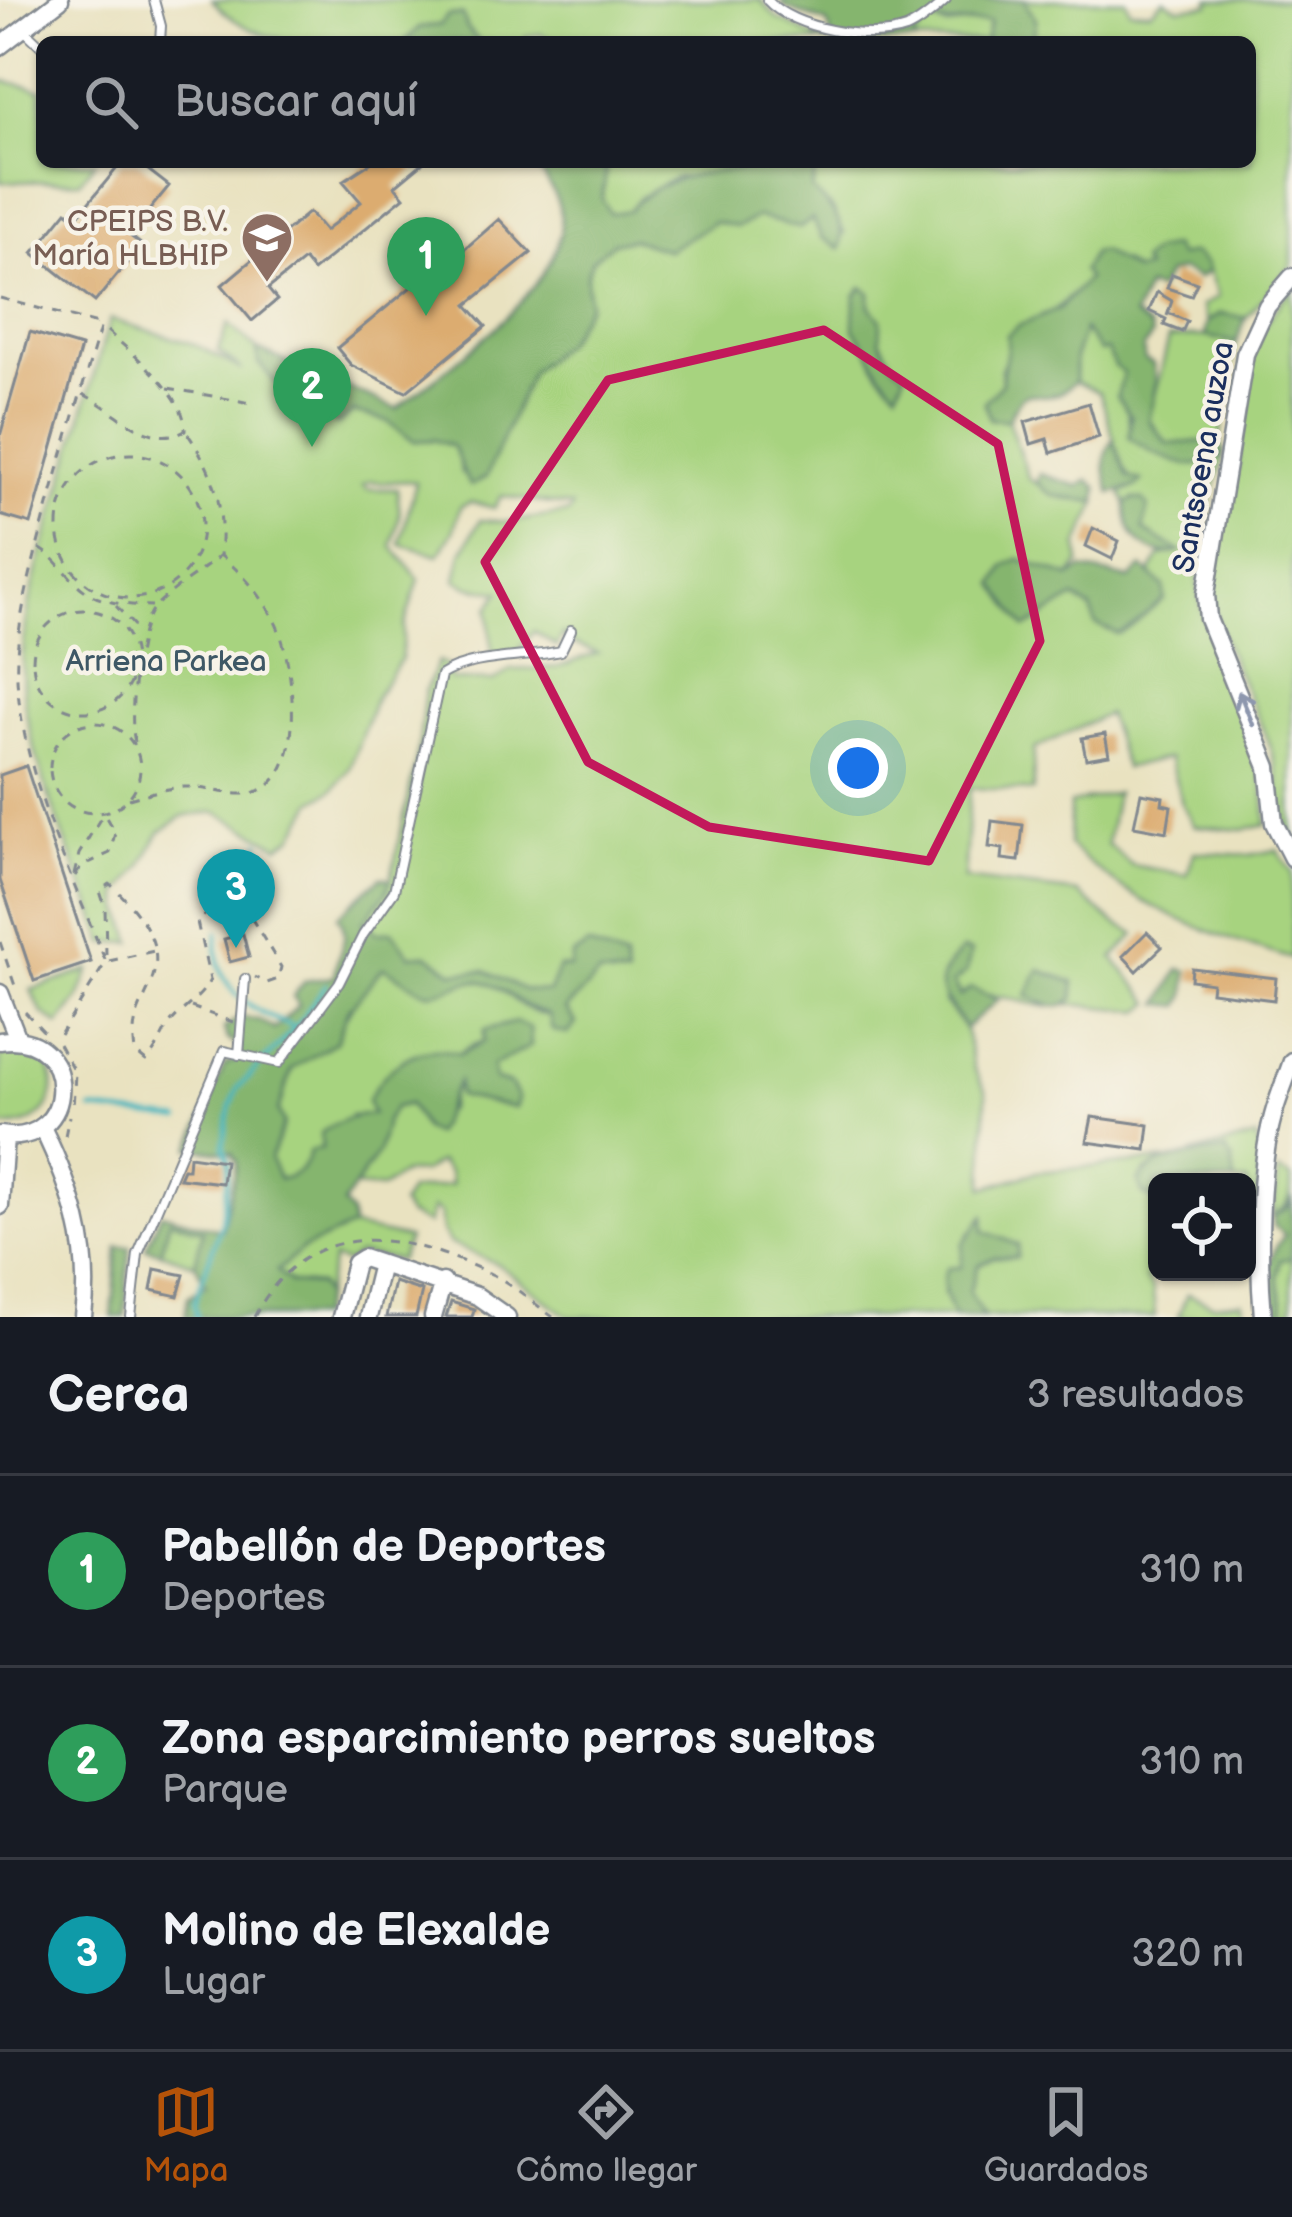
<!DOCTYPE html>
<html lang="es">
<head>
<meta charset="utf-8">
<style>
	body { margin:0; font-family:"Balsamiq Sans",sans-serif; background:#242831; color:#f1f3f6 }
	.controls { position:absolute; right:36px; bottom:36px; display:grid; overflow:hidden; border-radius:18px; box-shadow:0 3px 9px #0004 }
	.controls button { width:108px; height:108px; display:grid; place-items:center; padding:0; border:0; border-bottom:3px solid #363941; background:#171b24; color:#f1f3f6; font:60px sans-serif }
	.you { position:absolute; left:858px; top:768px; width:42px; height:42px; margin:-30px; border:9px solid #fff; border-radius:50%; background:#1a73e8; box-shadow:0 0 0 18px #1a73e833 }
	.badge { display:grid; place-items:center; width:78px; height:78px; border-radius:50%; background:#b45309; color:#fff; font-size:39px; font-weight:700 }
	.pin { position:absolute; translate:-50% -99px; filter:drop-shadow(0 3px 6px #0008) }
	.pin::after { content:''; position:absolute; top:63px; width:42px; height:36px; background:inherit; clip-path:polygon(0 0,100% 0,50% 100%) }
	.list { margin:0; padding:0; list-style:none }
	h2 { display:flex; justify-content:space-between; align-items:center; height:156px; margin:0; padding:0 48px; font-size:51px }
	h2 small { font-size:39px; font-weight:400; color:#9ea1a6 }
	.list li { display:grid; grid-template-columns:78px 1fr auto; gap:36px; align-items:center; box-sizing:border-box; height:192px; padding:0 48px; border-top:3px solid #363941 }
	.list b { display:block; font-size:45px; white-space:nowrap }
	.list p { margin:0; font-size:39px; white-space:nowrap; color:#9ea1a6 }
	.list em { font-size:39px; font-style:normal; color:#9ea1a6 }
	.icon { flex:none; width:66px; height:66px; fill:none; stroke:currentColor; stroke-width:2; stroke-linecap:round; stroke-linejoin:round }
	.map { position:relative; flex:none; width:1292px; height:1317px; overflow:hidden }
	.search { position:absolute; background:#171b24; box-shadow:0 3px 9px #0004; left:36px; right:36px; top:36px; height:132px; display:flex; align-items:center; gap:30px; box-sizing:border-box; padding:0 42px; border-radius:18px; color:#9ea1a6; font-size:45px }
	.sheet { height:732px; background:#171b24 }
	nav { display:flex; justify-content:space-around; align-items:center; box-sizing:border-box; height:168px; border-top:3px solid #363941; background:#171b24; font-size:33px; color:#9ea1a6 }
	nav a { display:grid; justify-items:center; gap:6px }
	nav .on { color:#b45309 }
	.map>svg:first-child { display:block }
	.green { fill:#a7d37f; stroke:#61816e; stroke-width:3; fill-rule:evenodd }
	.forest { fill:#85b56e; stroke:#507266; stroke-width:3 }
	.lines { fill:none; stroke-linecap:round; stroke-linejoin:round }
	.stream { stroke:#45b5bd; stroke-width:4.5 }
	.building { fill:#dcac6f }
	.lane-casing { stroke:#82888f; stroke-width:12 }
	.street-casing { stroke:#82888f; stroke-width:21 }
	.path { stroke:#82888f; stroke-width:3; stroke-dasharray:9 9; stroke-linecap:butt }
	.lane { stroke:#fff; stroke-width:8 }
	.street { stroke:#fff; stroke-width:16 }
	.oneway { stroke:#8d97ae }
	.marked { fill:none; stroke:#c2185b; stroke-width:9; stroke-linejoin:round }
	.labels { text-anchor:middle; stroke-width:9; stroke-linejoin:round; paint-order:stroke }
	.education-label { font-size:30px; fill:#785e54; stroke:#f7f3e8; text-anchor:end }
	.street-label { font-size:30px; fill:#1b2f5e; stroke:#f7f3e8 }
	.park-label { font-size:30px; fill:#3e5866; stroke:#f7f3e8 }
</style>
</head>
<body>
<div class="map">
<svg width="1292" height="1317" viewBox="0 0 1292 1317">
	<rect width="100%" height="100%" fill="#f7f3e8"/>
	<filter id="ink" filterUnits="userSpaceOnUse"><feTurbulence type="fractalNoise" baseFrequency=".00833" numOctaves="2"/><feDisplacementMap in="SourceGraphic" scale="24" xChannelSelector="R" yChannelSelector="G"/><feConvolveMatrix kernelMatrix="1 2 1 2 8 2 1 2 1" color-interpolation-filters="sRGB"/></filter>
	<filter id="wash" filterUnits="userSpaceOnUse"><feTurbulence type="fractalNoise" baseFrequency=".004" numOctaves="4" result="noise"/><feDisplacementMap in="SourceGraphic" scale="48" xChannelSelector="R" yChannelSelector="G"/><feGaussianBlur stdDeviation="2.7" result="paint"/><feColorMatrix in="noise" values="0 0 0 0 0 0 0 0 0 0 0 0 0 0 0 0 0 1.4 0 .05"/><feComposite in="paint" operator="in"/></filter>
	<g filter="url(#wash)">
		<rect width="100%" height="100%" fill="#e9e2c0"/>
		<!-- green -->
		<path class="green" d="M 212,0 L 760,0 L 777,18 L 816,38 L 815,42 L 555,42 L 541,34 L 526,36 L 525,42 L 480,42 L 467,29 L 463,15 L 448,15 L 440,25 L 420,27 L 404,42 C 336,42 261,56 212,0 Z
			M 1024,0 L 1126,0 L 1130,10 L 1151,11 L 1164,0 L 1179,8 L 1210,5 L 1209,0 L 1292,0 L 1292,265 L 1246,318 L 1221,313 L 1207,322 L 1202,306 L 1218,297 L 1206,264 L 1134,271 L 1124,263 L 1111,260 L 1010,350 L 1001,369 L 1002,383 L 984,402 L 990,419 L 1008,420 L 1029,479 L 1064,499 L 1097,502 L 1078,546 L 1080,563 L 1070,577 L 1019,559 L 1005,566 L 995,585 L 1026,628 L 1074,598 L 1091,609 L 1147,610 L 1163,587 L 1150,573 L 1160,556 L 1179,552 L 1143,530 L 1134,499 L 1126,503 L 1121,493 L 1136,487 C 1115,460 1112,423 1099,392 L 1075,382 L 1075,355 L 1083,329 L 1107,350 L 1124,373 C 1121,395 1131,415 1130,438 C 1156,455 1196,479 1224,453 C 1215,498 1190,554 1200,600 C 1215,675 1269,746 1266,825 L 1243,830 L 1194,826 L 1182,803 L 1169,758 L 1125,768 L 1107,714 L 1034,749 L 1033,791 L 970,788 L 964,879 L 1078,893 L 1114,923 L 1136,934 L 1113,958 L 1152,1003 L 1141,1011 L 1068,1004 L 1074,997 L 1074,982 L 1040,970 L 1028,995 L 1050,1007 C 1020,1003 989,990 961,996 L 953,983 L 962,950 L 944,1002 L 965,1028 L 974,1069 L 986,1092 L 984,1188 L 1036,1172 L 1167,1160 L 1145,1172 C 1157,1205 1168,1248 1146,1278 L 1153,1290 L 1155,1317 L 984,1317 L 969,1293 L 978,1265 L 995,1257 L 1016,1257 L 1018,1245 L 983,1231 L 984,1219 L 969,1234 L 961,1267 L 946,1284 L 944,1293 L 954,1317 L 569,1317 L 497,1264 L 449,1243 L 442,1231 L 440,1213 L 433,1208 L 428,1224 L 408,1215 L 401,1205 L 409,1191 L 451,1185 L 449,1173 L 439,1162 L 423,1172 L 403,1173 L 381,1189 L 355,1187 L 378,1152 L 386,1121 L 395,1107 L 409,1104 L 424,1129 L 449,1109 L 451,1094 L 460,1080 C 477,1102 490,1101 515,1108 L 518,1098 L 510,1084 L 495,1080 L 484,1041 L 470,1046 L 373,1115 L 350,1116 L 294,1177 L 279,1179 L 270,1160 L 284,1123 L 278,1111 L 292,1069 L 337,1032 L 364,985 L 383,967 L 433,992 C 450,986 470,976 489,983 C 512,993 535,1029 565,1009 C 577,1001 588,985 599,975 L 626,977 L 625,960 L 588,946 L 549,992 L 525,990 L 485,971 L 453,972 L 427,954 L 410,955 L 392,931 L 377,933 L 362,922 L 386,893 L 391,879 L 419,745 L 425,691 L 438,661 L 449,667 L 451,680 L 494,681 L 511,670 L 559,667 L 598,653 L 569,642 L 563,634 L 557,647 L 534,631 L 515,655 L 492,655 L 489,608 L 500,592 L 470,587 L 456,580 L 462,553 L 480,520 L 509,522 L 569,513 L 572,507 L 501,496 L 494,508 L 471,502 L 460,507 L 454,529 L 439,555 L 400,544 L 416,482 C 400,479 388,485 371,481 L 363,485 L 367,489 L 397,489 L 400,515 L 392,546 L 419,579 L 404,626 L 401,659 L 376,696 L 350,768 L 334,789 L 313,802 L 293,837 L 279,846 L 216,812 L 183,816 L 160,832 L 141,867 L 120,893 L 120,905 L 133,942 L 105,943 C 78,869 43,795 27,718 C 11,640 40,560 62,486 C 78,430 94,375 110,319 L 194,344 L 242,370 L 218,351 L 228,324 L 257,349 L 258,362 L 292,389 L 310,390 L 338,424 L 353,411 L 387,421 L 413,441 L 434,440 L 453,446 L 460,458 L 461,473 L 486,477 L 531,372 L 566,341 L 589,303 L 586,279 L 592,260 L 614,242 L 633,239 L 667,250 L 716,221 L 737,227 L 758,217 L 800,227 L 812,219 L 822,238 L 844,233 L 832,208 L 812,190 L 817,162 L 1250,162 L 1250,42 L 1033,42 L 1036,20 ZM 870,306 C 883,323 876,325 881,342 C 887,359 894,370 897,389 C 864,364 869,344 870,306 Z
			M 931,21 L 947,26 L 990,21 L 985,42 L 916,42 L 914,37 Z
			M 5,81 L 42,90 L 42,162 L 95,162 L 80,181 L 0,182 L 0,83 Z
			M 566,162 L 774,162 L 769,168 L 697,178 L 676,177 L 639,198 L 629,211 L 609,214 L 602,200 L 603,182 Z
			M 1292,288 L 1292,840 C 1277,817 1282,786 1274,760 C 1260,713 1232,670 1218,623 C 1202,569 1230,513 1238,460 C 1243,423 1243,386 1254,350 C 1262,326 1275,307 1292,288 Z
			M 1205,336 L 1236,343 L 1220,440 L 1168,444 L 1149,420 L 1169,338 Z
			M 1116,793 L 1107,844 L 1132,865 L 1187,875 L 1194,852 L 1249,855 L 1277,850 L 1292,872 L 1292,959 C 1205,933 1135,909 1069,845 L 1070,804 Z
			M 90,970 L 79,998 L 59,1025 L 42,1013 L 31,990 Z
			M 24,1045 C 31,1051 43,1057 47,1064 C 67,1100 36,1131 0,1126 L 0,1046 Z
			M 1256,1137 L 1260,1156 L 1257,1203 L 1247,1200 L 1247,1182 L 1235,1182 L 1232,1159 L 1191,1154 Z
			M 1278,1171 L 1291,1178 C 1292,1198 1290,1205 1273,1216 Z
			M 170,1220 L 204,1230 L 195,1264 L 160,1252 Z
			M 352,1227 L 408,1239 L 399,1260 L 358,1254 L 346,1263 L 333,1259 L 324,1296 L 319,1285 L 291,1283 L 276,1271 L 304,1248 Z
			M 1292,1258 L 1292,1317 L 1285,1317 L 1278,1277 L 1280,1260 Z
			M 1187,1294 L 1213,1304 L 1242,1301 L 1245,1317 L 1178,1317 Z"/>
		<!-- forest -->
		<path class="forest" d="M 781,0 L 1024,0 L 1036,20 L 1033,42 L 985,42 L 990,22 C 969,21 951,27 931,21 L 914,36 L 916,42 L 815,42 L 816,38 L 832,37 L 827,23 L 784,7 Z
			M 448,15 L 463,15 L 467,28 L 480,42 L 404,42 L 420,27 L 440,25 Z
			M 533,162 C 560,162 581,169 607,168 L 602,199 L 610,213 L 629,211 C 657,173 724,169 769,168 L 774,162 L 817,162 L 812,190 C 830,207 847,222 840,249 L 822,238 L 812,219 L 800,228 L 758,217 L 737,227 L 715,222 L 667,250 L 632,239 L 614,242 L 592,260 L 586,279 L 589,303 L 566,341 L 531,372 L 486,477 L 471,486 C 460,473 461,460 452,446 L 434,440 L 413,441 L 387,421 L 353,412 L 338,424 L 319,417 L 318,402 L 310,391 L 275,383 L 258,362 L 257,349 L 397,409 C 445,368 563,290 561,221 C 561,200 546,178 533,162 Z
			M 1172,246 L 1178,256 L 1193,253 L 1206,264 L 1208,272 L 1198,278 L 1181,270 L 1167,274 L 1158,290 L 1147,287 L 1134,316 L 1150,328 L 1152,336 L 1143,348 L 1145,360 L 1153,364 L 1156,382 L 1149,421 L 1168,444 L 1220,440 L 1224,453 C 1197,480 1156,455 1129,438 L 1131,417 L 1117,396 L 1124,373 L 1114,366 L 1107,350 L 1100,352 L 1084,330 L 1075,355 L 1075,382 C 1069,386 1064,392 1057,394 C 1028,402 1027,379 1008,420 L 990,419 L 984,402 L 1002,383 C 1001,365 1010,353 1007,335 L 1018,326 L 1059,309 L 1087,279 L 1082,271 L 1093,252 L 1103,252 L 1134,271 L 1145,269 L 1141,261 L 1153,251 Z
			M 862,287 L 870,292 L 870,306 L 881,320 L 880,339 L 893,364 L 905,373 L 897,390 C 874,370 872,351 854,329 L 855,296 Z
			M 1221,313 L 1246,318 L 1236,343 L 1205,336 L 1207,322 Z
			M 1113,440 L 1128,477 L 1142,481 L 1136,487 L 1111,493 C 1105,474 1101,457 1113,440 Z
			M 1040,474 L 1079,486 L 1089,480 L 1098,488 L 1097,502 C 1076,498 1050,502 1037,481 Z
			M 1134,499 L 1143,500 L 1148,507 L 1143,530 L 1181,552 C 1146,558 1125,539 1126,503 Z
			M 1019,559 L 1070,577 L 1082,569 L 1130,579 L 1142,567 L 1164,587 L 1164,600 C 1146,611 1138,626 1118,634 L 1095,624 L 1091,609 L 1074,598 L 1026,628 L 995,585 L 1005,566 Z
			M 381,877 L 391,879 L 386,893 L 363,922 L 377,933 L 392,931 L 410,955 L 427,954 L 453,972 L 485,971 L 525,990 L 549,992 L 559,967 L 570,968 L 572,956 L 588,945 L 625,960 L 627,977 L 599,975 L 565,1009 L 576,1023 L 568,1034 L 552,1030 L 549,1015 C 524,1010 512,994 490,984 C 468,974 453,991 434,992 C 419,994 400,974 383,968 C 371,978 360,1001 349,1007 L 336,1042 L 292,1069 L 278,1111 L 284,1123 L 270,1159 L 279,1179 C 297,1176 305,1169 310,1151 L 322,1148 L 321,1133 C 339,1120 351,1116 373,1114 L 367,1101 C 386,1065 419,1040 460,1054 L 484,1041 L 484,1030 L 516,1022 L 530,1028 L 531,1046 L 492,1066 L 495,1080 L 510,1084 L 518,1098 L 515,1108 L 458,1096 L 458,1082 C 448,1098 445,1117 434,1134 L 424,1129 L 409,1104 L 395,1107 L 386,1121 L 378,1152 L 343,1204 L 351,1214 L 352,1227 L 304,1248 L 277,1271 L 291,1283 L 319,1285 L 324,1296 L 319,1317 L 185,1317 L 188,1297 L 206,1285 L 195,1264 L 203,1230 L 170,1220 L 160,1252 L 146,1248 L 161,1213 L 222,1230 L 237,1162 L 232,1153 L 191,1148 L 225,1064 L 235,1061 L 240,1048 L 227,1038 L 224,1028 L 240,1017 L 259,1020 L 274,1029 L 299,1005 L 293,996 L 305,981 L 334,977 C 335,952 354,940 338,916 Z
			M 962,950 L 971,952 L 966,973 L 953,983 L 960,996 L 971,988 L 998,1000 L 965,1028 C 943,992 926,987 962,950 Z
			M 1179,969 L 1188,971 L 1186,995 L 1180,1006 L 1160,1004 Z
			M 1039,970 L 1074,982 L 1074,998 C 1059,1013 1044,1004 1027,995 Z
			M 1225,1150 L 1232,1159 L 1235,1182 L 1157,1182 L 1157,1200 L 1143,1195 L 1138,1181 C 1159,1153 1194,1158 1225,1150 Z
			M 1292,1197 L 1292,1258 L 1280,1260 L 1278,1276 L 1285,1317 L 1270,1317 C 1267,1288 1264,1258 1285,1235 L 1274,1226 L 1273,1216 L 1287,1208 Z
			M 984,1216 L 984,1231 L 1018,1245 L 1017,1257 L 995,1257 L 978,1265 L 969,1292 L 984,1317 L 954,1317 C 947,1301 939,1283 947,1268 L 961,1267 L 963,1243 Z
			M 118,1247 L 130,1247 L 125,1317 L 112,1317 Z"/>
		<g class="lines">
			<!-- stream -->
			<path class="stream" d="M 242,910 L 260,842
				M 218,932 C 211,989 248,1008 295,1028
				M 92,1110 L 180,1120
				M 197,1317 L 194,1304 L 222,1221 L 229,1162 L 223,1146 L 231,1105 L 238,1088 L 295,1028 L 326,985"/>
		</g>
		<g id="blocks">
			<!-- building -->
			<path class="building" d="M 122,162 L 138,162 L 169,186 L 129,235 L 142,245 L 95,302 L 33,253 L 67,211 L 76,218 Z
				M 372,162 L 424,162 L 395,186 L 404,197 L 313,271 L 304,260 L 268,289 L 277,300 L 252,321 L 222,285 L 309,212 L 325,231 L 361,202 L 343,181 Z
				M 499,219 L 531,253 L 467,305 L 486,326 L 406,392 L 351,365 L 337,348 L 445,259 L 449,263 Z
				M 1172,274 L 1197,283 L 1191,296 L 1167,288 Z
				M 1157,292 L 1172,301 L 1167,316 L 1168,313 L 1187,321 L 1182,332 L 1164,325 L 1166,319 L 1149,311 Z
				M 30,332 L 81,347 L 31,524 L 0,515 L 0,436 Z
				M 1089,403 L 1099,437 L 1051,453 L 1047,439 L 1031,444 L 1025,422 Z
				M 1093,528 L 1119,541 L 1112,559 L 1086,546 Z
				M 1105,734 L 1109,755 L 1086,759 L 1082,738 Z
				M 26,766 L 91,962 L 34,981 L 0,880 L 0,775 Z
				M 1141,793 L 1163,797 L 1162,804 L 1171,806 L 1167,832 L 1134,826 Z
				M 992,821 L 1023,825 L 1019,861 L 1002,859 L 1003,849 L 989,847 Z
				M 1147,932 L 1162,947 L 1137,971 L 1123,956 Z
				M 243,934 L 249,957 L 230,962 L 224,939 Z
				M 1192,968 L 1276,978 L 1274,1000 L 1211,992 L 1212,983 L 1191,980 Z
				M 1092,1117 L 1149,1125 L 1146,1150 L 1087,1142 Z
				M 189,1156 L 225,1161 L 222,1183 L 179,1178 L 183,1169 L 188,1169 Z
				M 155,1269 L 184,1275 L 178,1296 L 151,1290 Z
				M 394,1282 L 422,1291 L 416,1317 L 386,1317 Z
				M 451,1302 L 474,1309 L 472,1317 L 446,1317 Z"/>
		</g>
	</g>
	<g filter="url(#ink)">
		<use href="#blocks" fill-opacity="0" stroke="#82888f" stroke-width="3"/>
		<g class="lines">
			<!-- lane casing -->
			<g class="lane-casing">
				<path id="lane" d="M 154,0 L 161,26 L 160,42
					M 767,0 C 793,29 869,42 906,29 C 920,23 935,10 946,0
					M 24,30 L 42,47
					M 239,1055 L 245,979
					M 131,1317 L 138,1254 L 224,1051 L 279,1063 L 339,983 L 363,935 L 394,891 L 441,675 C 472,655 523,659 561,651 L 571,630"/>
			</g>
			<!-- street casing -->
			<g class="street-casing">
				<path id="street" d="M 0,46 L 60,0
					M 1292,277 L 1267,306 L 1245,354 L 1206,594 L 1208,619 L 1268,767 L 1274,823 L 1292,858
					M 0,993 L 18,1039
					M 0,1041 C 82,1029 79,1149 0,1135
					M 42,1127 C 72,1189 92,1248 83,1317
					M 0,1206 L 5,1137
					M 381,1264 L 477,1296 L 507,1317
					M 341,1317 L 355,1263 L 363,1258 L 381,1264 L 368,1317
					M 433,1317 L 443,1282
					M 1263,1317 C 1258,1261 1258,1169 1273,1116 C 1278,1097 1286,1079 1292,1061"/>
			</g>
			<!-- path -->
			<path class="path" d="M 0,298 L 101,325 C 81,393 60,460 42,528 C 29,580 12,637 18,691 C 27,784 71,876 106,962 L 60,1035
				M 168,388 L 251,403
				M 83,394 C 116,410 149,450 185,430 C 187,394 128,351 102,326
				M58 526a72 72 0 1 1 144 0a72 72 0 1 1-144 0Z
				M 39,548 C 55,557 63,570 76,583 C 97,604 124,605 152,606
				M 116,606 L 138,630
				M33 661a51 51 0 1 1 102 0a51 51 0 1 1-102 0Z
				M50 768a45 45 0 1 1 90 0a45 45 0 1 1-90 0Z
				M 135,742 C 128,717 137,630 152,610 C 168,591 201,573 220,555
				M 129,799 C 147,794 165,788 184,787 C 207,786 236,800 258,791 C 308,773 293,665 278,628 C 265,598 244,575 220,555 C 225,505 214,471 185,430
				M 74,875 L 79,854 L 103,814
				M 75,876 L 82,866 L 110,853 L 115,833 L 104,814
				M 0,942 L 15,986
				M 106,955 L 105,907 L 100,891 L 110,884 C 131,903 161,936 155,968 C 148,1003 129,1009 135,1052 L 146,1061 C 157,1051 160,1039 168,1026 C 181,1008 200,1000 210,980 L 197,922 L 209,911 L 247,911 L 281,967 L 278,979 L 267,983 L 255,977
				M 109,961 L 154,951
				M 191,1007 L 233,1022
				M 25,1012 L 47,1035
				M 59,1044 L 75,1073 L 73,1108
				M 65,1136 L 69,1116
				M 254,1317 C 308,1214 401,1231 491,1274 C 513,1284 533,1303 553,1317"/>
			<!-- lane -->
			<use href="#lane" class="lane"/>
			<!-- street -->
			<use href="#street" class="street"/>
		</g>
		<!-- one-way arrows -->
		<defs><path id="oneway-shaft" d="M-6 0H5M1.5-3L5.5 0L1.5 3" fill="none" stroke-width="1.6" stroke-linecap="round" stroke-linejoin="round" transform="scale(3)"/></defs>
		<use class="oneway" href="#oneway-shaft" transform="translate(1246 708) rotate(-112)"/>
	</g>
	<!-- marked area -->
	<path class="marked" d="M 824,330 L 998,444 L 1040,641 L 929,861 L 709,827 L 588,762 L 485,562 L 608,380 Z"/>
	<!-- icons -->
	<defs>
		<g id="school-pin" transform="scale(2.7)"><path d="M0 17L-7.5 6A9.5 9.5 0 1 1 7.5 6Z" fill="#8d6e63" stroke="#f7f3e8"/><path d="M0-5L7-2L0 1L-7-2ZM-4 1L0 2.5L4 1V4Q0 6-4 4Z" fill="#fff"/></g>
	</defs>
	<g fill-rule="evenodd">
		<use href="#school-pin" x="267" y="238"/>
	</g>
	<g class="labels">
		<!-- education labels -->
		<g class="education-label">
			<text x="228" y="231">CPEIPS B.V.<tspan x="228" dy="34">María HLBHIP</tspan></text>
		</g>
		<!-- street labels -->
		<g class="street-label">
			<text transform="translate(1203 457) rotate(-80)" y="10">Santsoena auzoa</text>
		</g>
		<!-- park labels -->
		<g class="park-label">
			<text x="166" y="671">Arriena Parkea</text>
		</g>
	</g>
</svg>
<div class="controls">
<button><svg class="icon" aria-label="locate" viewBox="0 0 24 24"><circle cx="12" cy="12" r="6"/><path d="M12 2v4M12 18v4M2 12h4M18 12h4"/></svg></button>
</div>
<div class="you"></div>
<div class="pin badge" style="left:426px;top:316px;background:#2e9e5b">1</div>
<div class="pin badge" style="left:312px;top:447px;background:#2e9e5b">2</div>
<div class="pin badge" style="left:236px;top:948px;background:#0f9aa8">3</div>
<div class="search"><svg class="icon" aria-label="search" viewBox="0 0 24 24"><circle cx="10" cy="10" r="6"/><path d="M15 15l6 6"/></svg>Buscar aquí</div>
</div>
<section class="sheet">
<h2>Cerca<small>3 resultados</small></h2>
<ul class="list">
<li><span class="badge" style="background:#2e9e5b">1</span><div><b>Pabellón de Deportes</b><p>Deportes</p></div><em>310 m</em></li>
<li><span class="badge" style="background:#2e9e5b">2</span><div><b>Zona esparcimiento perros sueltos</b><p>Parque</p></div><em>310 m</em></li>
<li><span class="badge" style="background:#0f9aa8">3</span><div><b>Molino de Elexalde</b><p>Lugar</p></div><em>320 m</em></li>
</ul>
</section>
<nav>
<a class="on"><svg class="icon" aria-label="map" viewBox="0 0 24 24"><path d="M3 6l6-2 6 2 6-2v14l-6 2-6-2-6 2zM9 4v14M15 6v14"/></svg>Mapa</a>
<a><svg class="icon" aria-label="directions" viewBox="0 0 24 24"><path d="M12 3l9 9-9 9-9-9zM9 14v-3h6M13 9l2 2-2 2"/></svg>Cómo llegar</a>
<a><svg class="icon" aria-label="saved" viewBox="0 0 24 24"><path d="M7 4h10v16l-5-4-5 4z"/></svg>Guardados</a>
</nav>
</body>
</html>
